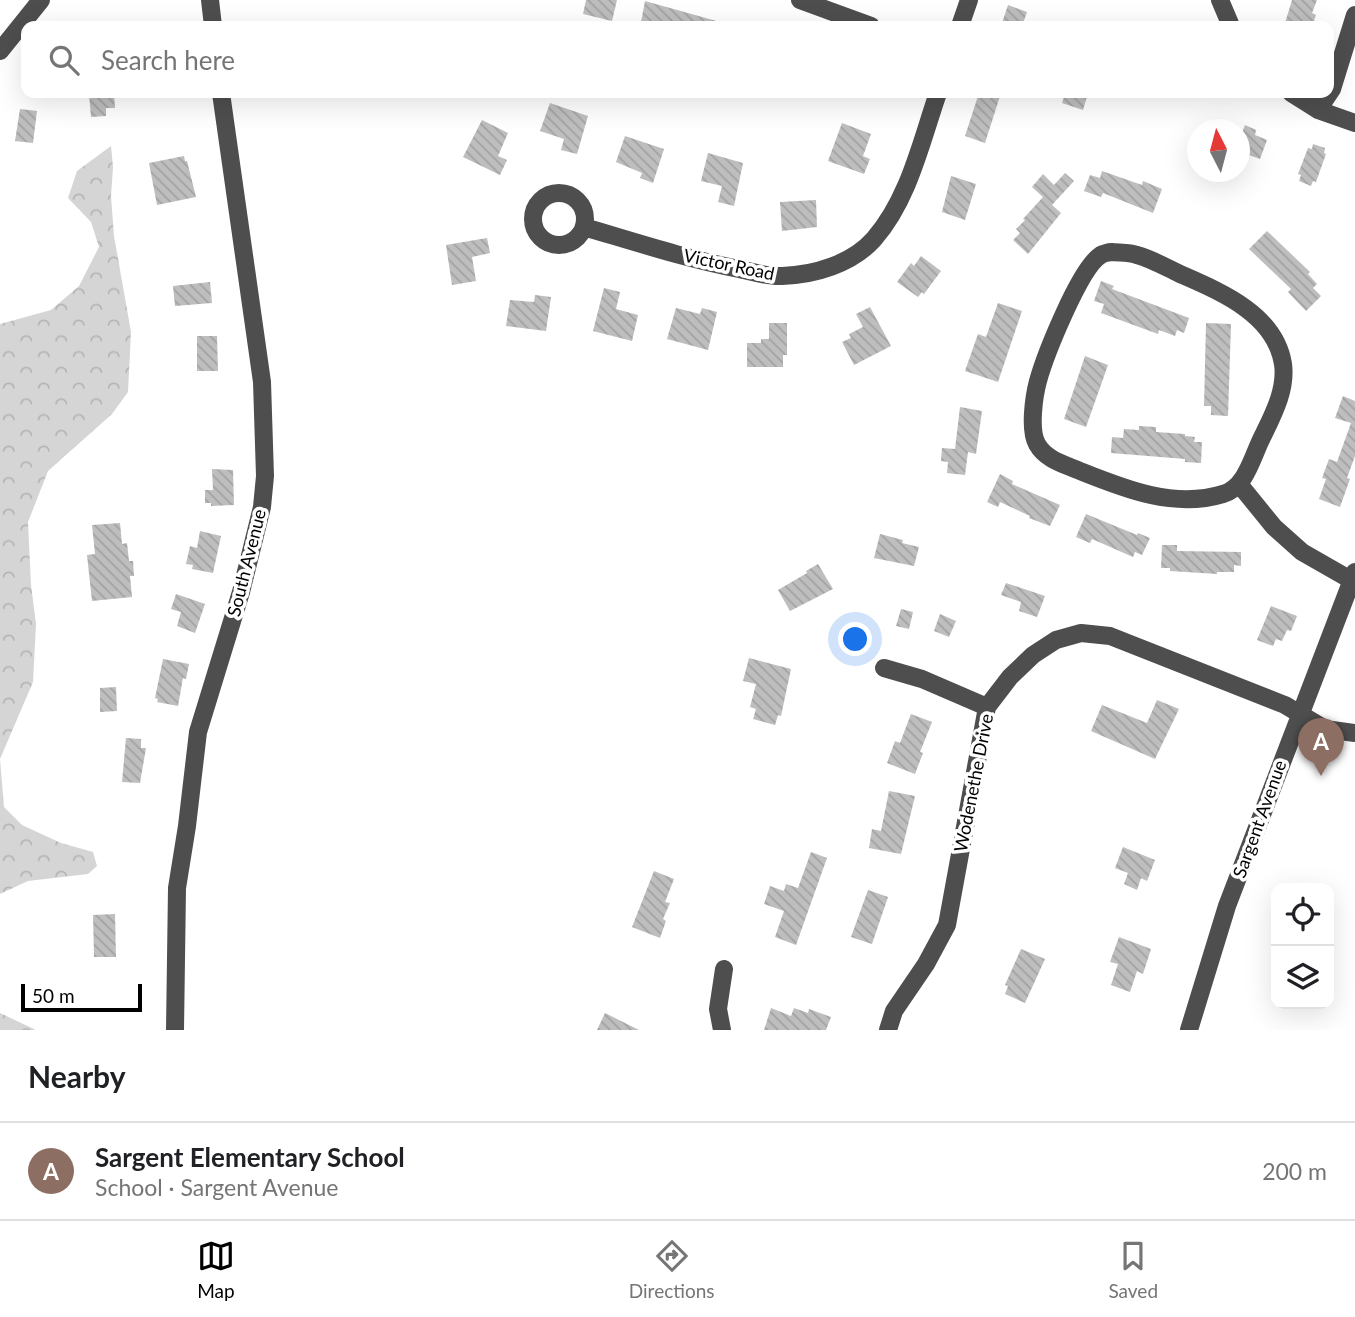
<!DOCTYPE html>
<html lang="en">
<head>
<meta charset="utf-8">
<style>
	body { margin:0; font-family:Lato,sans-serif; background:#f6f6f6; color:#202124 }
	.controls { position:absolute; right:21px; bottom:21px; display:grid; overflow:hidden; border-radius:14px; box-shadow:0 7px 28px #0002 }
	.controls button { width:63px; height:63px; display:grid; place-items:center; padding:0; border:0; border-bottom:2px solid #e0e0e0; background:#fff; color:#202124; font:35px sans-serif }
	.compass { position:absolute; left:1187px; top:119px; width:63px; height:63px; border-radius:50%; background:#fff; box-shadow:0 7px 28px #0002; rotate:354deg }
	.scale { position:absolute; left:21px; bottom:18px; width:121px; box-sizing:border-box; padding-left:7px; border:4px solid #000; border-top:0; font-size:19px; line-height:24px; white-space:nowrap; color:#000; -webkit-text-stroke:5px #fff; paint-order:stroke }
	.you { position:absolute; left:856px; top:640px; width:24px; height:24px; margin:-18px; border:5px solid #fff; border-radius:50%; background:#1a73e8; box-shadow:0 0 0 10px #1a73e833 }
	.badge { display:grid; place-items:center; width:46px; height:46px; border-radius:50%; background:#000; color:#fff; font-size:23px; font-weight:700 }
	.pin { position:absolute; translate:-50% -58px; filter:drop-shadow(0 2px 4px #0008) }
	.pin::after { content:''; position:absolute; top:37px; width:24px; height:21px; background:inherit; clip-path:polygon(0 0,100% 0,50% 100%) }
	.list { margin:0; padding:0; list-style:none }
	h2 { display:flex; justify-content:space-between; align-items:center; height:91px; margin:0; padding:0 28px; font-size:30px }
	h2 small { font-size:23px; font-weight:400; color:#757577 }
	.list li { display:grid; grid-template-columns:46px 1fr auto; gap:21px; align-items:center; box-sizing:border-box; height:98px; padding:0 28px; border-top:2px solid #e0e0e0 }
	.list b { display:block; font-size:26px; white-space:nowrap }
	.list p { margin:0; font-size:23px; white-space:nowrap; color:#757577 }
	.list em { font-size:23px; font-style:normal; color:#757577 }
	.icon { flex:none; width:38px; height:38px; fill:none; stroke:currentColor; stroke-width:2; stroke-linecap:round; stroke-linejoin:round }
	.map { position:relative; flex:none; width:1355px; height:1030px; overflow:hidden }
	.search { position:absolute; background:#fff; box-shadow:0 7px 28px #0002; left:21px; right:21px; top:21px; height:77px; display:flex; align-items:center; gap:18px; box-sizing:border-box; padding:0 24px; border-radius:14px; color:#757577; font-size:26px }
	.sheet { height:189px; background:#fff }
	nav { display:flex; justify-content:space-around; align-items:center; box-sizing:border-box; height:98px; border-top:2px solid #e0e0e0; background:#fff; font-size:19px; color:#757577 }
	nav a { display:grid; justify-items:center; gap:4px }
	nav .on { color:#000 }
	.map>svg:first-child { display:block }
	.forest { fill:url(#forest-crowns) }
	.building { fill:url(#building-back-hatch) }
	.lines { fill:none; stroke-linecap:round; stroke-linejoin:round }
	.minor { stroke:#4e4e4e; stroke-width:18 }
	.labels { text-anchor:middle; stroke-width:7; stroke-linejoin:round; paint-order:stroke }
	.street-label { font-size:18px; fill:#000; stroke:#fff }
</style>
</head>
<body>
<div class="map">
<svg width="1355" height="1030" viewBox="0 0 1355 1030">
	<defs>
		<pattern id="forest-crowns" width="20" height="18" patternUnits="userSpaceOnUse" patternTransform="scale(1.75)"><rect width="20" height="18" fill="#d5d5d5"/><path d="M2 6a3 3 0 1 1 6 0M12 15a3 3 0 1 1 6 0" fill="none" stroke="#b5b5b5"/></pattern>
		<pattern id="building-back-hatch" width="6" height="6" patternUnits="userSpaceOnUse" patternTransform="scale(1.75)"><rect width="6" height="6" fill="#bebebe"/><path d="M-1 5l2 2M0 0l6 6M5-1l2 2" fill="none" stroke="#a2a2a2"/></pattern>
	</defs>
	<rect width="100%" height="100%" fill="#fff"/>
	<!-- forest -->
	<path class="forest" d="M 111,146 L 113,167 L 111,196 L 114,236 L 131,332 L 128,392 L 112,414 L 48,471 L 28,522 L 31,585 L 36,624 L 33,682 L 0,759 L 4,807 L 22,825 L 61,843 L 93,852 L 97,866 L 88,874 L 28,881 L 0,894 L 0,324 L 51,310 L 79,286 L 99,247 L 91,222 L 68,198 L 77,171 Z
		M 0,1013 L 34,1029 L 35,1030 L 0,1030 Z"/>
	<!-- building -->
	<path class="building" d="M 586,0 L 617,0 L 612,21 L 583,14 Z
		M 1292,0 L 1317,0 L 1312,13 L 1316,15 L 1312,26 L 1296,26 L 1285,23 Z
		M 645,1 L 720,22 L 720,26 L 661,26 L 641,22 Z
		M 1008,5 L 1027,12 L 1022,26 L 1001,26 Z
		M 89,93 L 114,93 L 115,108 L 106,108 L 106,116 L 91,117 Z
		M 979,93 L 1001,93 L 985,143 L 965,136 Z
		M 1065,93 L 1088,93 L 1083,110 L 1062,103 Z
		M 550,103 L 588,116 L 577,154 L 561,150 L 564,139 L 540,131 Z
		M 20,109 L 37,111 L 33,143 L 15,141 Z
		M 482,120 L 508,133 L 498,156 L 507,160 L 500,175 L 463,157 Z
		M 842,123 L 871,134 L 863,156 L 870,159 L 864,174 L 828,161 Z
		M 1245,125 L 1256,130 L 1255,135 L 1267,140 L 1260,159 L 1240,152 L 1240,139 Z
		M 625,136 L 664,149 L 653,183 L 640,178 L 642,173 L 616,162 Z
		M 1313,144 L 1325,148 L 1324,153 L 1326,154 L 1316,182 L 1313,181 L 1311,186 L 1299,181 L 1301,175 L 1298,174 L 1308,148 L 1312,149 Z
		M 708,153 L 743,163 L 734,206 L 718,202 L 722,186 L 701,181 Z
		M 184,156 L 185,161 L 187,161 L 196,197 L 157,205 L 149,163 Z
		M 1102,171 L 1142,185 L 1143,181 L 1162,189 L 1153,213 L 1103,193 L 1101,197 L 1084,191 L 1090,175 L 1100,178 Z
		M 1065,173 L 1074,181 L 1052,205 L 1061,213 L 1028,254 L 1013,240 L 1020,233 L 1016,229 L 1025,220 L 1023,219 L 1043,197 L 1032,187 L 1043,174 L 1054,185 Z
		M 951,176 L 976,184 L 965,220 L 942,212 Z
		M 816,200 L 817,227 L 782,231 L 780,202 Z
		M 1267,231 L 1310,272 L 1308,274 L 1317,284 L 1313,288 L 1321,296 L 1306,311 L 1288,292 L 1291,289 L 1249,249 Z
		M 487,238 L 490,253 L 472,257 L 476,281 L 452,285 L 446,245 Z
		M 921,256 L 941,271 L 924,294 L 922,292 L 918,297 L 897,282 L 911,263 L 914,266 Z
		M 1101,281 L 1114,286 L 1112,289 L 1189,318 L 1184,333 L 1177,330 L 1175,336 L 1159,330 L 1158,334 L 1101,313 L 1104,304 L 1094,301 Z
		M 210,282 L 212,303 L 175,306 L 173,286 Z
		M 604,288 L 620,292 L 616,309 L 638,315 L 632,341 L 593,331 Z
		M 535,295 L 551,297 L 546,331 L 506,326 L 510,300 L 534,302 Z
		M 998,303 L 1022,311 L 998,382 L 965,371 L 978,334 L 986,337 Z
		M 870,307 L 891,346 L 854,365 L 842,342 L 851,338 L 849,334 L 863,327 L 856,314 Z
		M 676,308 L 700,314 L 702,308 L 717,312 L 708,350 L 667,339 Z
		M 769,323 L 787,323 L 787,355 L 783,355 L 783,367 L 747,367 L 747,343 L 761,343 L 761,339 L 769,339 Z
		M 1206,323 L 1231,324 L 1228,416 L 1211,415 L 1211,406 L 1204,406 Z
		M 197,336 L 217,336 L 218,371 L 197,371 Z
		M 1085,356 L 1108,365 L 1086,427 L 1064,419 Z
		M 1343,396 L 1355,401 L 1355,456 L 1347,478 L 1350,479 L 1340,507 L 1319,499 L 1326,479 L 1322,478 L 1329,459 L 1337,462 L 1351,423 L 1335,418 Z
		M 960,407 L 982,411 L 976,454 L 968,452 L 965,475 L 947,473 L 948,462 L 941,461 L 942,448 L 955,449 Z
		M 1139,426 L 1156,427 L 1156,432 L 1185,434 L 1185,436 L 1195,437 L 1194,442 L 1202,442 L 1201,463 L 1185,462 L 1185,459 L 1111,453 L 1112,437 L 1123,438 L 1124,429 L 1139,430 Z
		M 212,469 L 233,470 L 234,505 L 211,506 L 211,503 L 205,503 L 205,490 L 213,490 Z
		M 1000,474 L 1013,481 L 1012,484 L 1060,505 L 1050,526 L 1029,518 L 1030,516 L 1000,502 L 998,507 L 987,502 Z
		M 1086,514 L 1137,535 L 1138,533 L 1150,538 L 1142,555 L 1135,552 L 1133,557 L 1092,539 L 1090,543 L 1076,537 Z
		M 120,523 L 122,544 L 127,543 L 129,561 L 133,561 L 134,576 L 130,576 L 132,597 L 92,601 L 87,555 L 95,554 L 92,525 Z
		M 200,531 L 221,536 L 213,573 L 192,569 L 193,565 L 186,564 L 190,546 L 197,548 Z
		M 880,534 L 903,540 L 902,543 L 919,547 L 914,566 L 874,558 Z
		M 1162,545 L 1177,545 L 1177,551 L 1241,552 L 1241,566 L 1234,565 L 1234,572 L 1217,572 L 1217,574 L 1170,571 L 1170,568 L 1161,568 Z
		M 818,564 L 833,589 L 790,611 L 778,590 L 807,573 L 806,571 Z
		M 1006,583 L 1045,596 L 1037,617 L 1019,611 L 1021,602 L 1001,595 Z
		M 176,594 L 205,604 L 195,633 L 177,626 L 181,612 L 171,609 Z
		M 1271,606 L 1297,616 L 1291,631 L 1287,630 L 1282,641 L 1276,639 L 1273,646 L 1257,640 Z
		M 901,609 L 913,612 L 909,629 L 896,626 Z
		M 940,614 L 956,621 L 949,637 L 934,631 Z
		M 749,658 L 791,669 L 781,716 L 778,715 L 775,725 L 753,719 L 756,709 L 750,707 L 756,684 L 743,681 Z
		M 163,659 L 189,664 L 186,679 L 183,678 L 178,706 L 157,702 L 158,699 L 155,698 Z
		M 116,687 L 117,711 L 100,712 L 100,688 Z
		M 1157,700 L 1179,709 L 1155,759 L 1091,731 L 1102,705 L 1147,723 Z
		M 911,714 L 932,722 L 920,752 L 923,753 L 915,774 L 887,763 L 895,741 L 900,743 Z
		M 126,738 L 141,739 L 141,748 L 146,748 L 140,783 L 122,782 Z
		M 889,791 L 915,796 L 901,854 L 869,848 L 872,829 L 881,831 Z
		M 1123,847 L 1155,860 L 1147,881 L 1141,878 L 1137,890 L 1124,884 L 1128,873 L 1115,868 Z
		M 811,852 L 827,858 L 796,945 L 775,937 L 784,911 L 764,904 L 770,886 L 784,891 L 786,884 L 798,888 Z
		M 654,871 L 674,879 L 665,902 L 670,903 L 663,919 L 666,921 L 660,938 L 632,927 Z
		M 868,890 L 888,897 L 872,944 L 851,937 Z
		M 115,914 L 116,957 L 94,957 L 93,915 Z
		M 1119,937 L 1151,949 L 1143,974 L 1137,971 L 1130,992 L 1111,985 L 1118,964 L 1110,962 Z
		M 1021,949 L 1045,959 L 1025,1003 L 1005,994 L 1008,986 L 1005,985 Z
		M 771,1008 L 791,1016 L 794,1008 L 808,1013 L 809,1009 L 831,1017 L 826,1030 L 764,1030 Z
		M 605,1013 L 639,1030 L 597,1030 Z"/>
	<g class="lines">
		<!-- minor -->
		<path class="minor" d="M 210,0 L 213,26
			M 800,0 L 871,26
			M 1220,0 L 1231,26
			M 960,26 L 969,0
			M 0,51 L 41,0
			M 1291,93 L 1318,110 L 1355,123
			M 1318,110 L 1332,89 L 1355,15
			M533 219a26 26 0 1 1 52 0a26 26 0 1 1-52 0Z
			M 584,227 C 635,242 687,259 739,269 C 753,272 768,277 782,276 C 814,275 852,264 874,239 C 909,199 921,142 938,93
			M 1111,252 C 1119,253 1129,252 1137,255 C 1152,259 1167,268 1180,274 C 1221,292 1275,314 1283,364 C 1287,392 1270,420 1259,444 C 1251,462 1244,488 1223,494 C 1174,509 1125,489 1080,471 C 1064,464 1046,460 1037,444 C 1029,430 1034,396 1038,381 C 1045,356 1080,267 1101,255 C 1101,254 1110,252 1111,252 Z
			M 1239,484 L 1274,527 L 1302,552 L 1351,580
			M 884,668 L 922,679 L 987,707
			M 175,1030 L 177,888 L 187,826 L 198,732 L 241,592 L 262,507 L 265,476 L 262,382 L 221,93
			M 722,1030 L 718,1009 L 724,969
			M 888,1030 L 894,1011 L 926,964 L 947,925 L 987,707 L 1010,677 L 1033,655 L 1056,640 L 1081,633 L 1110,636 L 1285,705 L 1325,729 L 1355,733
			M 1189,1030 L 1227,906 L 1355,572"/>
	</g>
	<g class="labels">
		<!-- street labels -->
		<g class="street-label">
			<text transform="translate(729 265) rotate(12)" y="6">Victor Road</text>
			<text transform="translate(247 563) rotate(-76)" y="6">South Avenue</text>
			<text transform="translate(974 783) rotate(-79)" y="6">Wodenethe Drive</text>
			<text transform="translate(1260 819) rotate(-70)" y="6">Sargent Avenue</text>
		</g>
	</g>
</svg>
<div class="controls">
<button><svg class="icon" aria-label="locate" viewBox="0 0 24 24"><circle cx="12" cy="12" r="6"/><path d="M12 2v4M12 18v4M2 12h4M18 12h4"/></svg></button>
<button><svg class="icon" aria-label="layers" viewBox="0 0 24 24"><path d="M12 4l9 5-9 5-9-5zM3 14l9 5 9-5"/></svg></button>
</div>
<svg class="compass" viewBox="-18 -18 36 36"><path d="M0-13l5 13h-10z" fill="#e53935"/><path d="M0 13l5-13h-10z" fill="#757577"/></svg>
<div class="scale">50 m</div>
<div class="you"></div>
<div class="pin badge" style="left:1321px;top:776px;background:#8d6e63">A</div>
<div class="search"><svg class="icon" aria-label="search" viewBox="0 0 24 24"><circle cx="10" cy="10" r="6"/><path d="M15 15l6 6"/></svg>Search here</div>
</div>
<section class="sheet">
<h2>Nearby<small></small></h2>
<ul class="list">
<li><span class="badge" style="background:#8d6e63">A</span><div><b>Sargent Elementary School</b><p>School · Sargent Avenue</p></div><em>200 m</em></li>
</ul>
</section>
<nav>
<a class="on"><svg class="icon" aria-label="map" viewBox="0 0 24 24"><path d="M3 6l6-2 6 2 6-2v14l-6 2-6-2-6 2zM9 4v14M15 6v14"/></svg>Map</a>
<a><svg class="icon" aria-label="directions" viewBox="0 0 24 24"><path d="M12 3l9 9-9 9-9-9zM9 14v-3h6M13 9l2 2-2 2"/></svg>Directions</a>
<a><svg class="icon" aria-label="saved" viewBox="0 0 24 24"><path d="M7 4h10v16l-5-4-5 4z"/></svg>Saved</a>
</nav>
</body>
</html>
